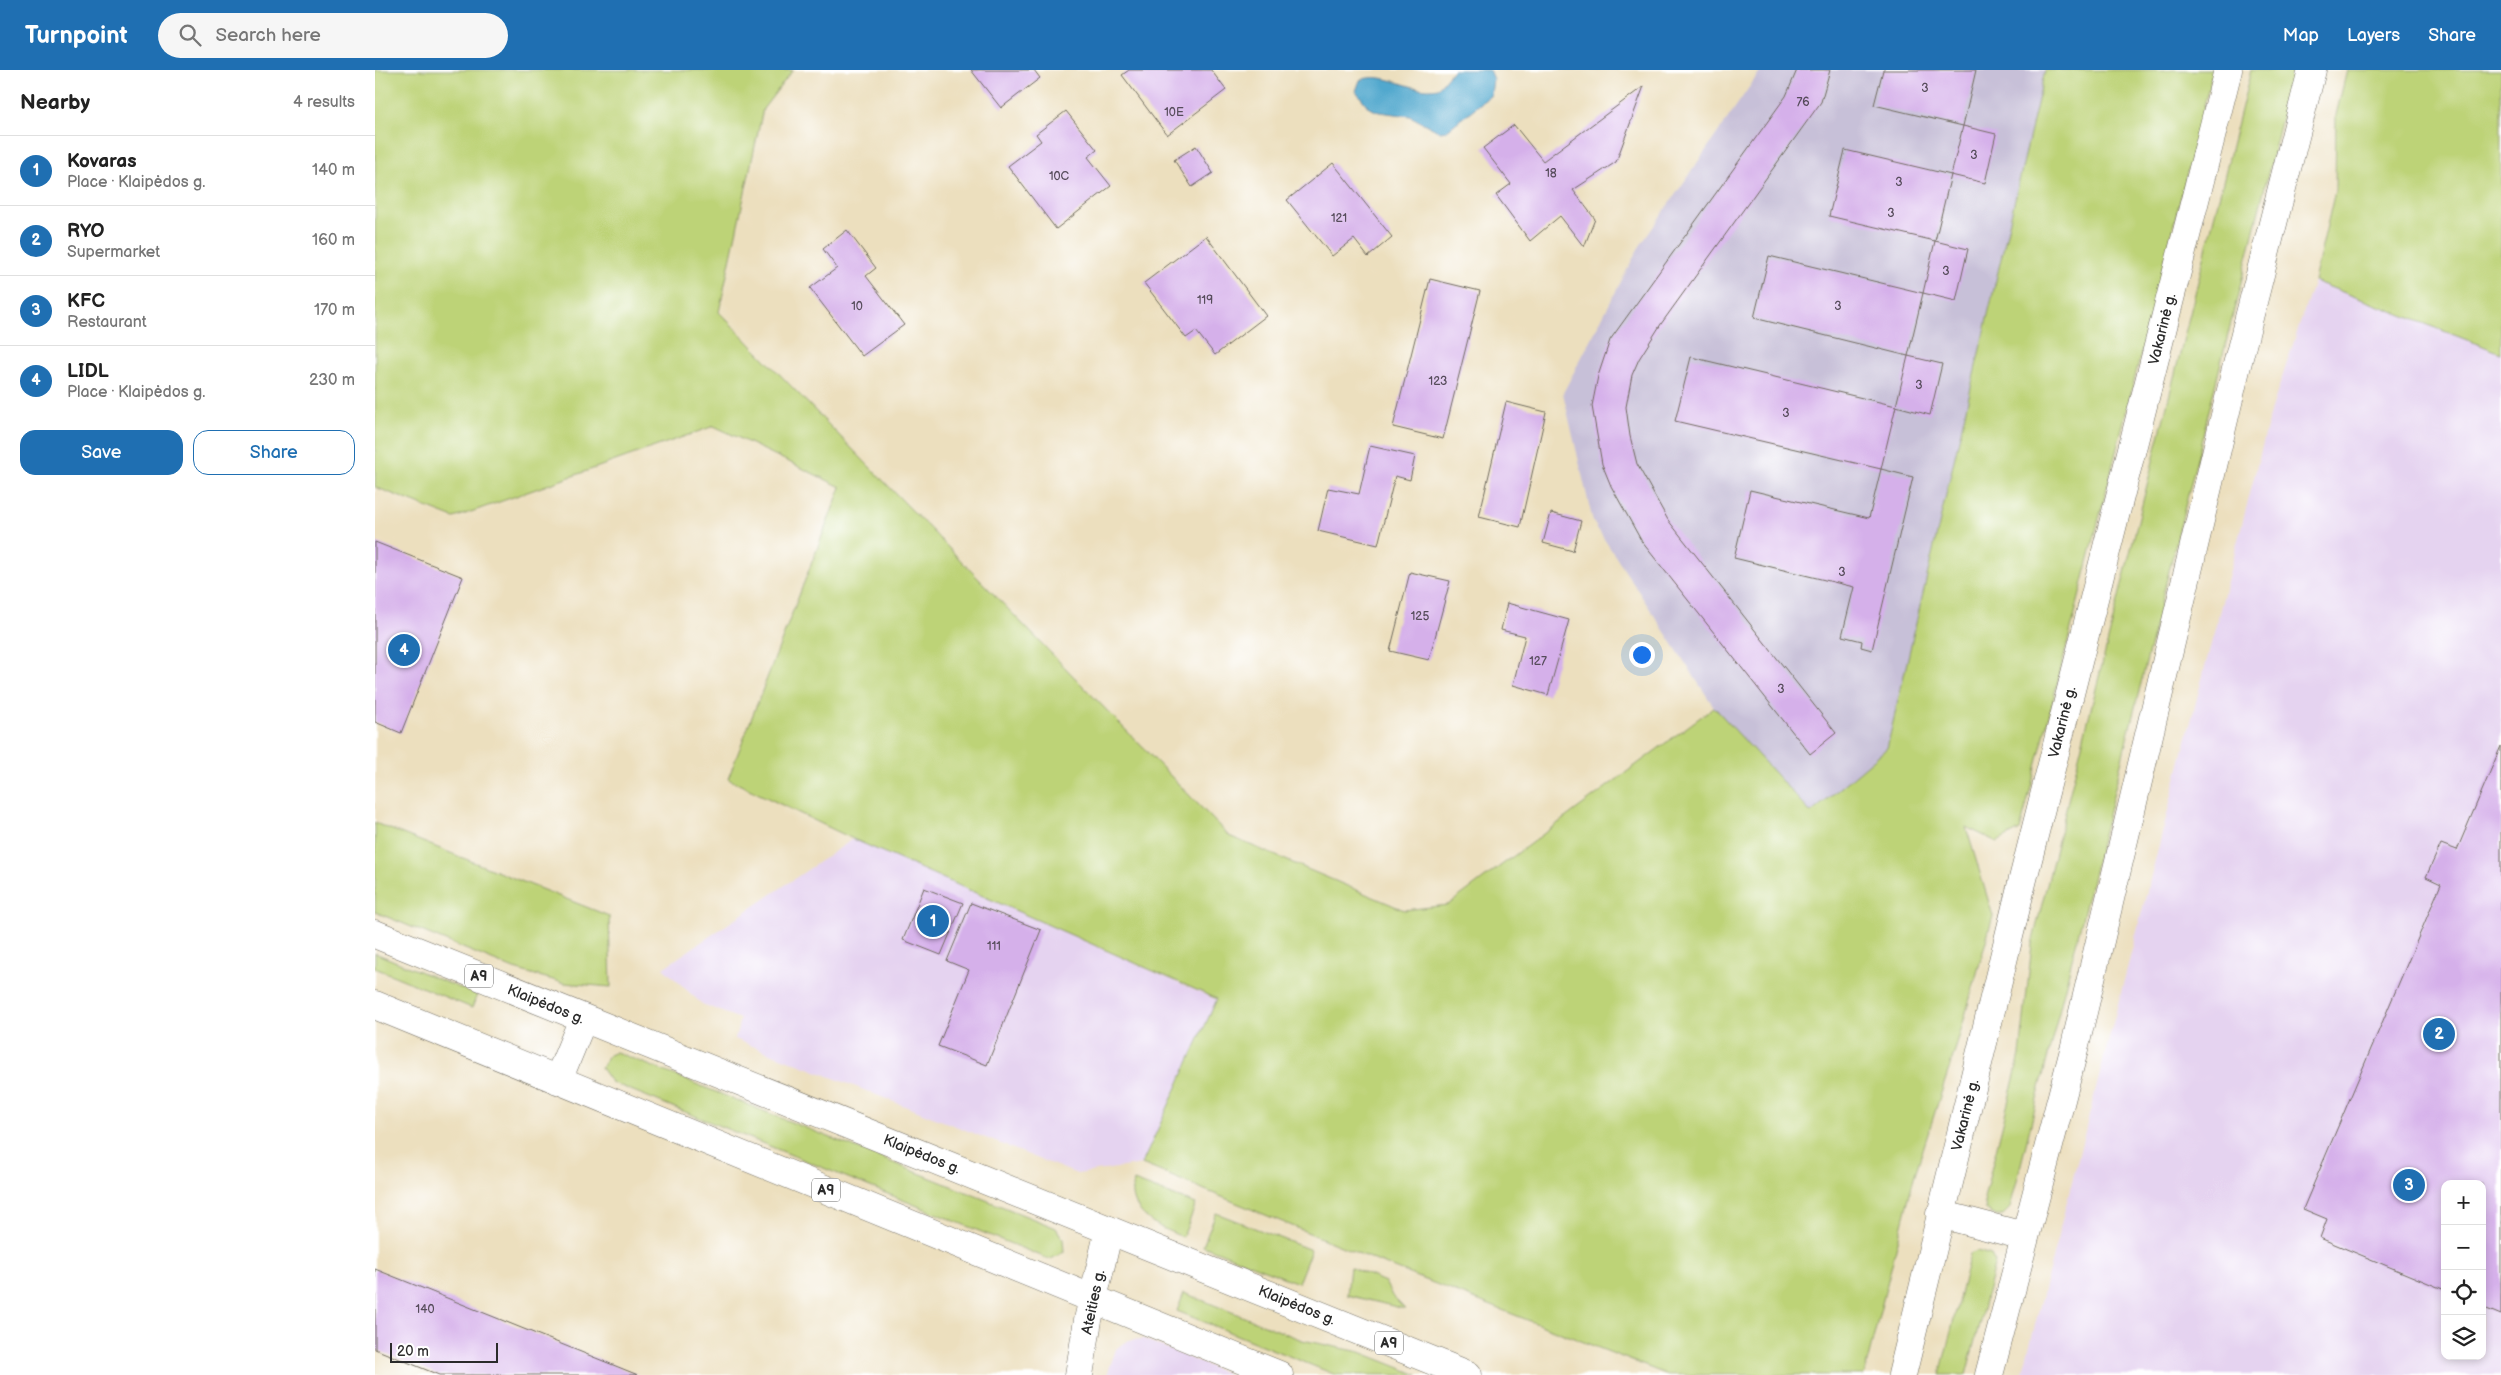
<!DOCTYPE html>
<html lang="en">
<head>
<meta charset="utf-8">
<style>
	body { margin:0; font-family:"Balsamiq Sans",sans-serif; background:#f6f6f6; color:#222 }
	.controls { position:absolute; right:15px; bottom:15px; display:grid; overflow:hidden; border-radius:10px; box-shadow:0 2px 8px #0003 }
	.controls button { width:45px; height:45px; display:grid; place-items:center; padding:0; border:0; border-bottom:1px solid #e0e0e0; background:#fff; color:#222; font:25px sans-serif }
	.scale { position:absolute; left:15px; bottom:12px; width:108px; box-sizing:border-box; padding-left:5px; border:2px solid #2b2b2b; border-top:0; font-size:14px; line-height:18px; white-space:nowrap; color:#2b2b2b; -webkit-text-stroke:4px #fff; paint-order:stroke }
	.you { position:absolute; left:1266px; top:584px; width:18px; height:18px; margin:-12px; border:4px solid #fff; border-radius:50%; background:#1a73e8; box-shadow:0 0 0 8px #1a73e833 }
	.badge { display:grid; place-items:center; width:32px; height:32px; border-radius:50%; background:#1f6fb2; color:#fff; font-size:16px; font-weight:700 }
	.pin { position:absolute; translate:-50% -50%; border:2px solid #fff; box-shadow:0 1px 5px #0006 }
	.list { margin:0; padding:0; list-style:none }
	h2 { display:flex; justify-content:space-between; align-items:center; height:65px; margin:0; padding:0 20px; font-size:21px }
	h2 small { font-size:16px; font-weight:400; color:#767676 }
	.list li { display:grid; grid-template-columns:32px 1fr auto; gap:15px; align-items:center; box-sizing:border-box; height:70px; padding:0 20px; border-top:1px solid #e0e0e0 }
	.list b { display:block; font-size:19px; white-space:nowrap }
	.list p { margin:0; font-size:16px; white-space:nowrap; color:#767676 }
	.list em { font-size:16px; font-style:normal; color:#767676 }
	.actions { display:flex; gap:10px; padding:15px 20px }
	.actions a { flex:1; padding:11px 0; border:1px solid #1f6fb2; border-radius:15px; text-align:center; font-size:18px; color:#1f6fb2 }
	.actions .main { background:#1f6fb2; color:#fff }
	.icon { flex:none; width:28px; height:28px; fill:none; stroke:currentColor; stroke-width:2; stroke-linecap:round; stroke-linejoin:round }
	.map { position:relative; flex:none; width:2126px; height:1305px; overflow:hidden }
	header { display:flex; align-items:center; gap:30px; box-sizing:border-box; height:70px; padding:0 25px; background:#1f6fb2; color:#fff }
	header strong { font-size:24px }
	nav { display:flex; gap:28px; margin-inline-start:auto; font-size:18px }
	.search { width:350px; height:45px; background:#f6f6f6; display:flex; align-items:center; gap:12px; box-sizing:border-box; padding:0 18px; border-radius:28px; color:#767676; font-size:19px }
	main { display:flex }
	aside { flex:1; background:#fff }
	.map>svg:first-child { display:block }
	.built { fill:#e5d3f0; fill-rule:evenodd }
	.industrial { fill:#c7c0d8 }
	.green { fill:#bdd377; stroke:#747f51 }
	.water { fill:#51a8ce; stroke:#3e6a7c }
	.building { fill:#d5b0ea }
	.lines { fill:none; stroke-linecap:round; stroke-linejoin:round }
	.minor-casing { stroke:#6f6a5e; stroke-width:29 }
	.major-casing { stroke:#6f6a5e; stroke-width:29 }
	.highway-casing { stroke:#6f6a5e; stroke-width:29 }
	.minor { stroke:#fff; stroke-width:28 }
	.major { stroke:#fff; stroke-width:28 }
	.highway { stroke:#fff; stroke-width:28 }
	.labels { text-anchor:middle; stroke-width:4; stroke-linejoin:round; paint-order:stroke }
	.number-label { font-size:12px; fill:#564c5b }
	.shield { fill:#fff; stroke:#6b6b6b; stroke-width:1 }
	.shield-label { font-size:14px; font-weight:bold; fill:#2b2b2b }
	.street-label { font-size:15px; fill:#2b2b2b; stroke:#fff }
</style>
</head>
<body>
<header>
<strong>Turnpoint</strong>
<div class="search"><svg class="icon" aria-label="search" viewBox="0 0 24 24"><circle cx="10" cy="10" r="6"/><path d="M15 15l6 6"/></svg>Search here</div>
<nav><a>Map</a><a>Layers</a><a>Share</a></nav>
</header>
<main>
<aside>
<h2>Nearby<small>4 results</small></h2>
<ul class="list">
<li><span class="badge">1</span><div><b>Kovaras</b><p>Place · Klaipėdos g.</p></div><em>140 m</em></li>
<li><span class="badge">2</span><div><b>RYO</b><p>Supermarket</p></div><em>160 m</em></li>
<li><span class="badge">3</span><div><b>KFC</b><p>Restaurant</p></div><em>170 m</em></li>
<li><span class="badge">4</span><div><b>LIDL</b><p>Place · Klaipėdos g.</p></div><em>230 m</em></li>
</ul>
<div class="actions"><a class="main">Save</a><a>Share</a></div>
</aside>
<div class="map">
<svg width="2126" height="1305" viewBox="0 0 2126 1305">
	<rect width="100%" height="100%" fill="#fff"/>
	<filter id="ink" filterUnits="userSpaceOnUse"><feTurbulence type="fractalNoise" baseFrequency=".02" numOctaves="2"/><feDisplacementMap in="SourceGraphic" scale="10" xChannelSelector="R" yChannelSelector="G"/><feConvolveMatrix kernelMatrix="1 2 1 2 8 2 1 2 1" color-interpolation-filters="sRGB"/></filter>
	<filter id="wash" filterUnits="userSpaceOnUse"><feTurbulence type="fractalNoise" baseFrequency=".0096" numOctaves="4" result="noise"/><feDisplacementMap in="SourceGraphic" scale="20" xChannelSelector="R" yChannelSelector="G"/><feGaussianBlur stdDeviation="1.12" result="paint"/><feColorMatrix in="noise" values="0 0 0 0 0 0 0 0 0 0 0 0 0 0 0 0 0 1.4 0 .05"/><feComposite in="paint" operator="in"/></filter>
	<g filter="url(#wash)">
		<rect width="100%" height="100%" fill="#ecdfbe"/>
		<!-- built -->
		<path class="built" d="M 1939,211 L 2126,283 L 2126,1305 L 1647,1305 L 1897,338 ZM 2070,1114 L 2107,1114 L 2107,1286 L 2070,1286 Z
			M 478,769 L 842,930 L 767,1094 L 702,1104 L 360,969 L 365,949 L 327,934 L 288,898 Z
			M 769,1269 L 855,1305 L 732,1305 L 741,1279 L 754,1270 Z"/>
		<!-- industrial -->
		<path class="industrial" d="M 1386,0 L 1670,0 L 1512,678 L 1436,743 L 1339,637 L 1218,452 L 1188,323 L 1263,179 Z"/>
		<!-- green -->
		<path class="green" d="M 0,0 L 418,0 L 388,39 L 344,242 L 854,766 L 1029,840 L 1073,835 L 1339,637 L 1436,743 L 1512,678 L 1670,0 L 1838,0 L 1645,760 L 1622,772 L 1591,757 L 1618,846 L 1583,971 L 1539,1107 L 1489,1305 L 1293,1305 L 1002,1191 L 767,1094 L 842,929 L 478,769 L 353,709 L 466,417 L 339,356 L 79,448 L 0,417 Z
			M 1876,0 L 1919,0 L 1635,1138 L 1628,1145 L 1619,1145 L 1611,1140 L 1609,1128 L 1645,985 L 1657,874 Z
			M 1972,0 L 2126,0 L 2126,283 L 1939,211 L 1960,121 L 1961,45 Z
			M 0,753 L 234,846 L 236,917 L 189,913 L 139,899 L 0,842 Z
			M 0,883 L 102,925 L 97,938 L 0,898 Z
			M 241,982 L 681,1158 L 688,1169 L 689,1182 L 676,1189 L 671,1188 L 236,1012 L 226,998 L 234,985 Z
			M 759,1111 L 821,1134 L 808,1167 C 784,1158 751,1143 759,1111 Z
			M 841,1143 L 936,1180 L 923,1213 L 828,1176 Z
			M 1602,1181 L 1616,1185 L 1620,1192 L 1591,1305 L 1565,1305 L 1595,1184 Z
			M 975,1197 L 1010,1212 L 1017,1226 L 1030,1239 L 972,1225 Z
			M 809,1223 L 927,1270 L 985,1282 L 1043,1305 L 961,1305 L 802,1241 Z"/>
		<!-- water -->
		<path class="water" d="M 1078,0 L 1114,0 L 1118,9 L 1116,25 L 1071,61 L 1065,62 L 1035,46 L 1004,42 L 994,38 L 981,21 L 985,10 C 1012,0 1035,24 1063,18 Z"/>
		<g id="blocks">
			<!-- building -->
			<path class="building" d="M 596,0 L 659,0 L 665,8 L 626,38 Z
				M 754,0 L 836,0 L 851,20 L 792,65 L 747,5 Z
				M 1422,0 L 1455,0 L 1446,32 L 1286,254 L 1264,289 L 1257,305 L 1251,337 L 1255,366 L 1262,394 L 1293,450 L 1461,663 L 1435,684 L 1267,472 L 1236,416 L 1227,394 L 1217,336 L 1223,306 L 1235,270 L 1411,26 Z
				M 1508,0 L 1601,0 L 1588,56 L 1499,35 Z
				M 1269,16 L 1241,92 L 1198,120 L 1220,149 L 1209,177 L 1185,146 L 1155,171 L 1121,125 L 1136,114 L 1108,78 L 1139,55 L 1168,91 Z
				M 691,41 L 722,80 L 713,87 L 736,116 L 681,159 L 633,96 L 666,71 L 661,64 Z
				M 1588,56 L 1621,64 L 1610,113 L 1576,105 L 1560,171 L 1454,146 L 1470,80 L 1576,105 Z
				M 821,76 L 838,103 L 817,117 L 799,90 Z
				M 958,93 L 1017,167 L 993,187 L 979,169 L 957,186 L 912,130 Z
				M 472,160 L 501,198 L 491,206 L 529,255 L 487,286 L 435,218 L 462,198 L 448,179 Z
				M 831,166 L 891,246 L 840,285 L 821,261 L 811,268 L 769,213 Z
				M 1560,171 L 1593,179 L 1581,231 L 1548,223 L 1533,286 L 1379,248 L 1394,186 L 1548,223 Z
				M 1055,209 L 1105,221 L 1068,369 L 1018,357 Z
				M 1533,286 L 1567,294 L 1555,345 L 1521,336 Z
				M 1316,287 L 1521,336 L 1506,399 L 1300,351 Z
				M 1131,332 L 1171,342 L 1145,457 L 1104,447 Z
				M 995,376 L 1040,386 L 1035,410 L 1020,406 L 1003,475 L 943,461 L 953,418 L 984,424 Z
				M 1506,399 L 1538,407 L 1497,580 L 1486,577 L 1487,571 L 1467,566 L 1479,517 L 1359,488 L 1375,420 L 1494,448 Z
				M 1176,443 L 1206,451 L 1198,481 L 1168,473 Z
				M 0,472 L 88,507 L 26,663 L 0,652 Z
				M 1035,502 L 1075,511 L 1054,590 L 1015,581 Z
				M 1132,533 L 1194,550 L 1173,625 L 1138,615 L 1150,566 L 1126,560 Z
				M 2126,676 L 2126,1245 L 2107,1237 L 2107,1114 L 2070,1114 L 2070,1220 L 1945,1168 L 1952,1149 L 1928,1139 L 2066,814 L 2051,807 L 2066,774 L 2082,780 Z
				M 549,818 L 588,833 L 566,885 L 528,870 Z
				M 596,833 L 666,860 L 612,995 L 563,976 L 594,900 L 572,891 Z
				M 0,1199 L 263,1305 L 64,1305 L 0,1279 Z"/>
		</g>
	</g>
	<g filter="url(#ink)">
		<use href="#blocks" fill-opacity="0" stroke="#6f6a5e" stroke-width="1"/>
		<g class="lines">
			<!-- minor casing -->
			<g class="minor-casing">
				<path id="minor" d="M 704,1305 L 713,1250 L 734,1160"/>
			</g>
			<!-- major casing -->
			<g class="major-casing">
				<path id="major" d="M 1565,1144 L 1649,1166
					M 1527,1305 L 1647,813 L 1853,0
					M 1614,1305 L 1699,980 L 1862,295 L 1937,0"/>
			</g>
			<!-- highway casing -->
			<g class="highway-casing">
				<path id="highway" d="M 0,864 L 1093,1305
					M 0,935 L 904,1305
					M 183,1010 L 208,949"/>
			</g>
			<!-- minor -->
			<use href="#minor" class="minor"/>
			<!-- major -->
			<use href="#major" class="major"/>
			<!-- highway -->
			<use href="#highway" class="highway"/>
		</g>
	</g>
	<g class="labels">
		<!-- number labels -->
		<g class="number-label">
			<text x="1550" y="22">3</text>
			<text x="1428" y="36">76</text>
			<text x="799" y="46">10E</text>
			<text x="1599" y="89">3</text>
			<text x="1176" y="107">18</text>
			<text x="684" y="110">10C</text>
			<text x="1524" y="116">3</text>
			<text x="1516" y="147">3</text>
			<text x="964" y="152">121</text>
			<text x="1571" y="205">3</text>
			<text x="830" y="234">119</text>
			<text x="482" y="240">10</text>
			<text x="1463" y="240">3</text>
			<text x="1063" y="315">123</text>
			<text x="1544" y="319">3</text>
			<text x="1411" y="347">3</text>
			<text x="1467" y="506">3</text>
			<text x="1045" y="550">125</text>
			<text x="1163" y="595">127</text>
			<text x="1406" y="623">3</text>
			<text x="619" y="880">111</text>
			<text x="50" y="1243">140</text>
		</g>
		<!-- shield labels -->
		<g class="shield">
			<rect x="90" y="894.5" width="28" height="23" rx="4"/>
			<rect x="437" y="1108.5" width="28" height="23" rx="4"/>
			<rect x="1000" y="1261.5" width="28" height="23" rx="4"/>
		</g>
		<g class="shield-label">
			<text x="104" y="911">A9</text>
			<text x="451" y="1125">A9</text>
			<text x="1014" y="1278">A9</text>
		</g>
		<!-- street labels -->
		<g class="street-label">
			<text transform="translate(1787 259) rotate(-76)" y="5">Vakarinė g.</text>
			<text transform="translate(1687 652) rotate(-76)" y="5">Vakarinė g.</text>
			<text transform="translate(171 934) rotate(22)" y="5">Klaipėdos g.</text>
			<text transform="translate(1590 1045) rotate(-76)" y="5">Vakarinė g.</text>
			<text transform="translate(547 1084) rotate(22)" y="5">Klaipėdos g.</text>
			<text transform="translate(718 1232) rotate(-78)" y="5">Ateities g.</text>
			<text transform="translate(922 1235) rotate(22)" y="5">Klaipėdos g.</text>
		</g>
	</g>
</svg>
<div class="controls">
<button>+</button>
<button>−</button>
<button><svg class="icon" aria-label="locate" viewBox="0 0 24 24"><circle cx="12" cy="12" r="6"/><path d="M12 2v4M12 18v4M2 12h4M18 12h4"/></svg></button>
<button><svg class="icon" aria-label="layers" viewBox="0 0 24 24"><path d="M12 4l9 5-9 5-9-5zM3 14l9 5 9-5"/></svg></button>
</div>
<div class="scale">20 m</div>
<div class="you"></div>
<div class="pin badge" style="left:558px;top:851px">1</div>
<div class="pin badge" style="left:2064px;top:964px">2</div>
<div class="pin badge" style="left:2034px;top:1115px">3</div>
<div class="pin badge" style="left:29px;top:580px">4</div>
</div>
</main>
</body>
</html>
